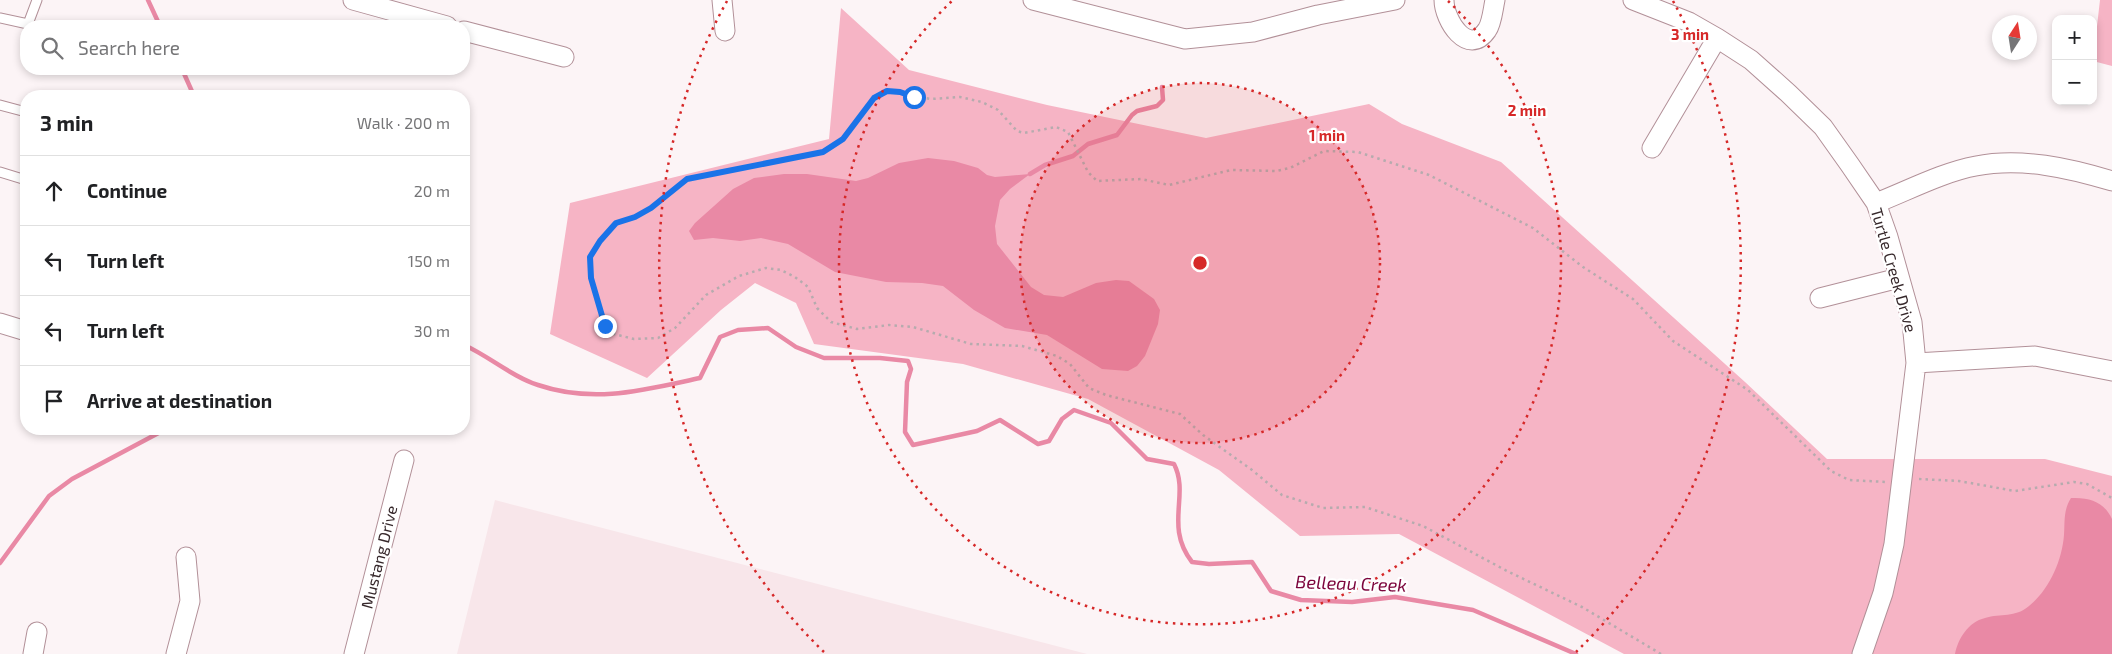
<!DOCTYPE html>
<html lang="en">
<head>
<meta charset="utf-8">
<style>
	body { margin:0; font-family:"Exo 2",sans-serif; background:#f2f2f2; color:#202124 }
	.controls { position:absolute; right:15px; top:15px; display:grid; overflow:hidden; border-radius:10px; box-shadow:0 2px 8px #0003 }
	.controls button { width:45px; height:45px; display:grid; place-items:center; padding:0; border:0; border-bottom:1px solid #e0e0e0; background:#fff; color:#202124; font:25px sans-serif }
	.compass { position:absolute; left:1992px; top:15px; width:45px; height:45px; border-radius:50%; background:#fff; box-shadow:0 2px 8px #0003; rotate:12deg }
	.stop { position:absolute; width:15px; height:15px; margin:-11px; border:4px solid #1a73e8; border-radius:50%; background:#fff }
	.stop.end { background:#1a73e8; border-color:#fff; box-shadow:0 1px 5px #0008 }
	.list { margin:0; padding:0; list-style:none }
	h2 { display:flex; justify-content:space-between; align-items:center; height:65px; margin:0; padding:0 20px; font-size:21px }
	h2 small { font-size:16px; font-weight:400; color:#757577 }
	.list li { display:grid; grid-template-columns:32px 1fr auto; gap:15px; align-items:center; box-sizing:border-box; height:70px; padding:0 20px; border-top:1px solid #e0e0e0 }
	.list b { display:block; font-size:19px; white-space:nowrap }
	.list em { font-size:16px; font-style:normal; color:#757577 }
	.icon { flex:none; width:28px; height:28px; fill:none; stroke:currentColor; stroke-width:2; stroke-linecap:round; stroke-linejoin:round }
	.map { position:relative; flex:none; width:2112px; height:654px; overflow:hidden }
	.search { position:absolute; background:#fff; box-shadow:0 2px 8px #0003; left:20px; top:20px; width:450px; height:55px; display:flex; align-items:center; gap:12px; box-sizing:border-box; padding:0 18px; border-radius:20px; color:#757577; font-size:19px }
	.panel { position:absolute; background:#fff; box-shadow:0 2px 8px #0003; left:20px; top:90px; width:450px; height:345px; border-radius:20px }
	.map>svg:first-child { display:block }
	.built { fill:#f8e6ea }
	.green { fill:#f6b4c5 }
	.water { fill:#e989a5 }
	.lines { fill:none; stroke-linecap:round; stroke-linejoin:round }
	.stream { stroke:#e989a5; stroke-width:4.5 }
	.lane-casing { stroke:#b29098; stroke-width:11 }
	.street-casing { stroke:#b29098; stroke-width:21 }
	.path { stroke:#b6abae; stroke-width:2.5; stroke-dasharray:2.5 4; stroke-linecap:butt }
	.lane { stroke:#fff; stroke-width:9 }
	.street { stroke:#fff; stroke-width:19 }
	.route { stroke:#1a73e8; stroke-width:6 }
	.ring { fill:none; stroke:#d62828; stroke-width:2.5; stroke-dasharray:2.5 5 }
	.labels { text-anchor:middle; stroke-width:4.5; stroke-linejoin:round; paint-order:stroke }
	.street-label { font-size:16px; fill:#36282b; stroke:#fff }
	.water-label { font-size:18px; font-style:italic; fill:#7c053c; stroke:#fff }
	.centre { fill:#d62828; stroke:#fff; stroke-width:2.5 }
	.ring-label { font-size:15px; text-anchor:middle; font-weight:bold; fill:#d62828; stroke:#fff; stroke-width:4.5; stroke-linejoin:round; paint-order:stroke }
</style>
</head>
<body>
<div class="map">
<svg width="2112" height="654" viewBox="0 0 2112 654">
	<rect width="100%" height="100%" fill="#fcf4f6"/>
	<!-- built -->
	<path class="built" d="M 495,500 L 1087,654 L 457,654 Z"/>
	<!-- green -->
	<path class="green" d="M 2100,0 L 2112,0 L 2112,66 L 2093,61 Z
		M 841,8 L 909,70 L 1047,105 L 1206,138 L 1369,104 L 1402,124 L 1501,162 L 1745,382 L 1827,459 L 2045,459 L 2112,476 L 2112,654 L 1624,654 L 1399,534 L 1300,536 L 1219,470 L 1088,399 L 963,364 L 814,344 L 796,303 L 755,283 L 721,310 L 647,378 L 550,334 L 570,203 L 829,139 Z"/>
	<!-- water -->
	<path class="water" d="M 928,158 L 954,161 L 978,168 L 987,175 L 995,177 L 1030,174 L 1010,189 L 1000,200 L 995,226 L 997,244 L 1031,287 L 1044,295 L 1063,297 L 1096,283 L 1116,280 L 1129,281 L 1154,299 L 1160,310 L 1158,324 L 1145,356 L 1137,366 L 1128,371 L 1102,369 L 1047,335 L 1005,328 L 974,310 L 943,286 L 922,283 L 886,282 L 835,272 L 788,244 L 761,238 L 740,241 L 713,238 L 694,240 L 689,231 L 695,223 L 733,189 L 754,178 L 784,174 L 807,174 L 856,181 L 868,178 L 899,163 Z
		M 2071,498 C 2090,497 2104,502 2112,519 L 2112,654 L 1955,654 C 1958,639 1968,622 1985,618 C 2001,613 2015,618 2029,606 C 2049,590 2062,561 2064,535 C 2065,522 2063,511 2071,498 Z"/>
	<g class="lines">
		<!-- stream -->
		<path class="stream" d="M 148,0 L 160,26
			M 182,69 L 194,96
			M 1030,174 L 1045,165 L 1073,156 L 1088,144 L 1117,135 L 1132,115 L 1137,111 L 1157,106 L 1163,100 L 1162,87
			M 464,345 C 489,356 512,377 538,385 C 594,404 644,390 700,378 L 720,337 L 738,330 L 768,328 L 796,347 L 824,358 L 880,358 L 908,361 L 911,369 L 907,382 L 905,432 L 913,445 L 977,431 L 1000,420 L 1038,444 L 1049,441 L 1062,419 L 1074,410 L 1111,423 L 1147,459 L 1174,464 C 1190,495 1164,526 1192,562 L 1209,564 L 1252,562 L 1271,591 L 1301,600 L 1352,602 L 1395,597 L 1473,610 L 1576,654
			M 0,563 L 49,496 L 72,479 L 166,429"/>
		<!-- lane casing -->
		<g class="lane-casing">
			<path id="lane" d="M 0,18 L 28,24 L 37,0
				M 0,105 L 26,112
				M 0,172 L 26,180"/>
		</g>
		<!-- street casing -->
		<g class="street-casing">
			<path id="street" d="M 353,0 L 447,26
				M 722,0 L 725,31
				M 1033,0 L 1185,39 L 1253,32 L 1318,15 L 1395,0
				M 1444,0 C 1444,20 1468,58 1487,30 C 1492,23 1493,9 1495,0
				M 1633,0 L 1689,22 L 1717,38 L 1751,60 L 1788,93 L 1823,127 L 1850,165 L 1876,203 L 1888,237 L 1912,322 L 1916,363 L 1894,544 L 1883,593 L 1862,654
				M 464,31 L 564,57
				M 1652,148 L 1717,38
				M 1876,203 C 1907,191 1943,172 1976,166 C 2021,157 2069,168 2112,181
				M 1820,298 L 1899,278
				M 0,323 L 26,331
				M 1916,363 L 2035,356 L 2112,371
				M 33,654 L 37,632
				M 176,654 L 190,601 L 186,557
				M 354,654 L 404,460"/>
		</g>
		<!-- path -->
		<path class="path" d="M 1919,479 L 1959,481 L 2015,491 L 2074,482 L 2087,484 L 2112,498
			M 1661,654 L 1582,607 L 1507,571 L 1423,526 L 1365,507 L 1323,508 L 1282,495 L 1252,470 L 1203,435 L 1180,414 L 1106,395 L 1089,388 L 1070,364 L 1057,356 L 1022,346 L 971,344 L 913,327 L 889,325 L 857,329 L 831,322 L 817,308 L 808,287 L 795,277 L 781,270 L 766,268 L 739,276 L 706,295 L 675,328 L 658,338 L 634,339 L 614,334 L 605,326 L 591,278 L 590,257 L 600,241 L 616,223 L 635,217 L 651,208 L 687,179 L 823,152 L 843,139 L 874,98 L 887,91 L 931,99 L 960,97 L 982,102 L 998,110 L 1017,131 L 1024,133 L 1056,127 L 1068,132 L 1088,172 L 1097,181 L 1141,179 L 1169,185 L 1231,170 L 1276,171 L 1290,168 L 1324,151 L 1358,152 L 1429,175 L 1533,228 L 1583,267 L 1633,299 L 1673,341 L 1748,390 L 1831,471 L 1849,480 L 1886,482"/>
		<!-- lane -->
		<use href="#lane" class="lane"/>
		<!-- street -->
		<use href="#street" class="street"/>
	</g>
	<g class="lines">
		<!-- route -->
		<path class="route" d="M 605,326 L 591,278 L 590,257 L 600,241 L 616,223 L 635,217 L 651,208 L 687,179 L 823,152 L 843,139 L 874,98 L 887,91 L 900,92 L 914,97"/>
	</g>
	<!-- distance rings -->
	<circle cx="1200" cy="263" r="180" fill="#d62828" fill-opacity=".12"/>
	<g class="ring">
		<circle cx="1200" cy="263" r="180"/>
		<path d="M1448 1A361 361 0 1 1 952 1"/>
		<path d="M824 652A541 541 0 0 1 727 1M1673 1A541 541 0 0 1 1576 652"/>
	</g>
	<g class="labels">
		<!-- street labels -->
		<g class="street-label">
			<text transform="translate(1894 270) rotate(74)" y="6">Turtle Creek Drive</text>
			<text transform="translate(379 557) rotate(-76)" y="6">Mustang Drive</text>
		</g>
		<!-- water labels -->
		<g class="water-label">
			<text transform="translate(1351 584) rotate(2)" y="6">Belleau Creek</text>
		</g>
	</g>
	<circle cx="1200" cy="263" r="8" class="centre"/>
	<g class="ring-label">
		<text x="1690" y="40">3 min</text>
		<text x="1527" y="116">2 min</text>
		<text x="1327" y="141">1 min</text>
	</g>
</svg>
<div class="controls">
<button>+</button>
<button>−</button>
</div>
<svg class="compass" viewBox="-18 -18 36 36"><path d="M0-13l5 13h-10z" fill="#e53935"/><path d="M0 13l5-13h-10z" fill="#757577"/></svg>
<div class="stop" style="left:914px;top:97px"></div>
<div class="stop end" style="left:605px;top:326px"></div>
<div class="search"><svg class="icon" aria-label="search" viewBox="0 0 24 24"><circle cx="10" cy="10" r="6"/><path d="M15 15l6 6"/></svg>Search here</div>
<section class="panel">
<h2>3 min<small>Walk · 200 m</small></h2>
<ul class="list">
<li><svg class="icon" aria-label="ahead" viewBox="0 0 24 24"><path d="M12 20V5M6 11l6-6 6 6"/></svg><div><b>Continue</b></div><em>20 m</em></li>
<li><svg class="icon" aria-label="left" viewBox="0 0 24 24"><path d="M17 20v-9H6M10 6l-5 5 5 5"/></svg><div><b>Turn left</b></div><em>150 m</em></li>
<li><svg class="icon" aria-label="left" viewBox="0 0 24 24"><path d="M17 20v-9H6M10 6l-5 5 5 5"/></svg><div><b>Turn left</b></div><em>30 m</em></li>
<li><svg class="icon" aria-label="arrive" viewBox="0 0 24 24"><path d="M6 21V4h12l-3 4 3 4H6"/></svg><div><b>Arrive at destination</b></div></li>
</ul>
</section>
</div>
</body>
</html>
